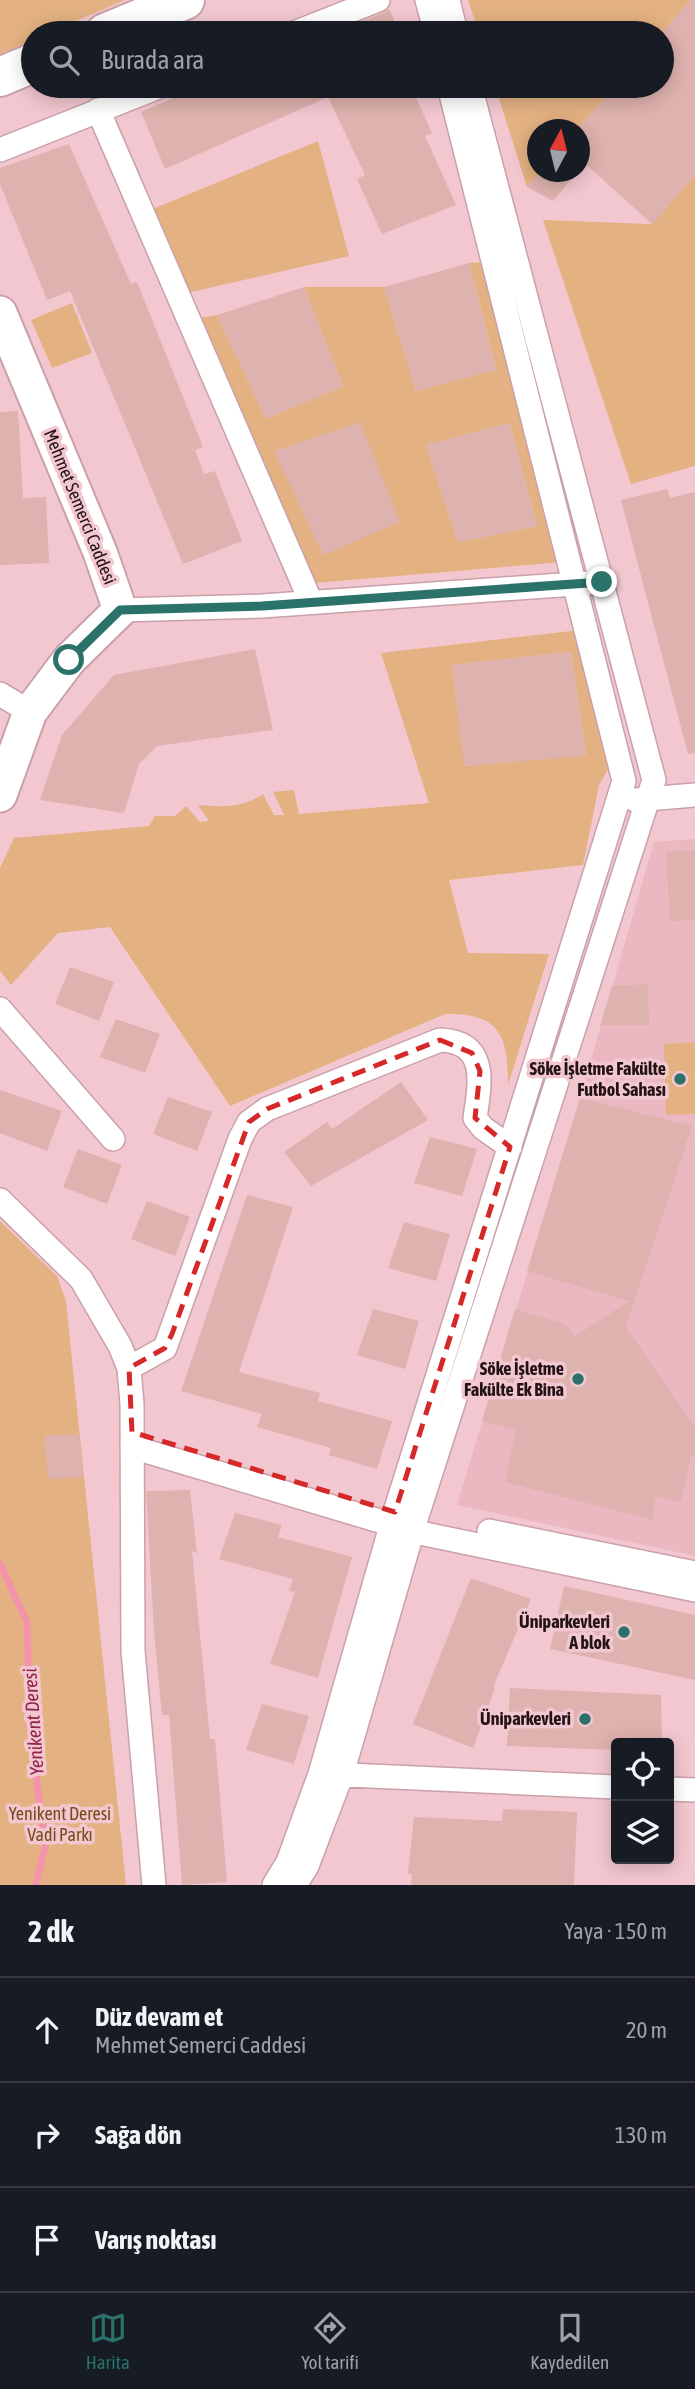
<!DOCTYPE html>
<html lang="tr">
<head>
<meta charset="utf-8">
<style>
	body { margin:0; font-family:"Asap Condensed",sans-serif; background:#242831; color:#f1f3f6 }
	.controls { position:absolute; right:21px; bottom:21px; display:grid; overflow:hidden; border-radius:7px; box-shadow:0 4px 18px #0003 }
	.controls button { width:63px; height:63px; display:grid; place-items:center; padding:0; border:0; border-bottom:2px solid #363941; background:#171b24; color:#f1f3f6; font:35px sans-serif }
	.compass { position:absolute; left:527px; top:119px; width:63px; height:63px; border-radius:50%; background:#171b24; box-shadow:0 4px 18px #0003; rotate:7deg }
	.stop { position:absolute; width:21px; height:21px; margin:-16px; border:5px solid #2a726a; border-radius:50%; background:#fff }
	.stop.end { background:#2a726a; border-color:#fff; box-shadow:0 2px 7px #0008 }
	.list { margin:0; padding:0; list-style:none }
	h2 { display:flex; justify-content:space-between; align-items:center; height:91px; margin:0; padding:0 28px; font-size:30px }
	h2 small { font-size:23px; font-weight:400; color:#9ea1a6 }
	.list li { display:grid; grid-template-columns:46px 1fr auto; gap:21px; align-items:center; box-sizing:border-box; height:105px; padding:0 28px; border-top:2px solid #363941 }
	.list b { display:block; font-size:26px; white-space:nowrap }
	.list p { margin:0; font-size:23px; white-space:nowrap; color:#9ea1a6 }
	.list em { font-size:23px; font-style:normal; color:#9ea1a6 }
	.icon { flex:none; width:38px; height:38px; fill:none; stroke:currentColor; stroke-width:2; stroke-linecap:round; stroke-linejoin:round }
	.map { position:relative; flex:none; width:695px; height:1885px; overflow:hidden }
	.search { position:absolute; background:#171b24; box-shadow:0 4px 18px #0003; left:21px; right:21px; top:21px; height:77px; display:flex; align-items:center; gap:18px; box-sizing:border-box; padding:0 24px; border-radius:38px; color:#9ea1a6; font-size:26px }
	.sheet { height:406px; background:#171b24 }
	nav { display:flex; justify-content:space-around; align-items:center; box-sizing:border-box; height:98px; border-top:2px solid #363941; background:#171b24; font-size:19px; color:#9ea1a6 }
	nav a { display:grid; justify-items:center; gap:4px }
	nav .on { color:#2a726a }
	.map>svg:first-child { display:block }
	.built { fill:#ebb8c2 }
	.green { fill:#e4b282; fill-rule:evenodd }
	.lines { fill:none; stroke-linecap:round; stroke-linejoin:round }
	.stream { stroke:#f494ab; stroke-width:7 }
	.building { fill:#deb2ae }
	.street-casing { stroke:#caa0a9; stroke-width:26 }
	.secondary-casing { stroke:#caa0a9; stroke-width:37 }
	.highway-casing { stroke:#caa0a9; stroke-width:42 }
	.street { stroke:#fff; stroke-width:23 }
	.secondary { stroke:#fff; stroke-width:33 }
	.highway { stroke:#fff; stroke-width:38 }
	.route { stroke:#2a726a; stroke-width:9 }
	.marked { fill:none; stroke:#d62828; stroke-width:5; stroke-dasharray:14 9; stroke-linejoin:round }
	.poi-dot { fill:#2a726a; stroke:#f3c7d0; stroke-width:2.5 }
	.labels { text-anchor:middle; stroke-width:7; stroke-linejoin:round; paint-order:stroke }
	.street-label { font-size:18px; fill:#231317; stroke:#f3c7d0 }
	.poi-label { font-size:18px; font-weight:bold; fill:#231317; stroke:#f3c7d0; text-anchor:end }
	.park-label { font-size:18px; fill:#784b18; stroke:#f3c7d0 }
	.water-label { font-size:19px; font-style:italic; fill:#92234a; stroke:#f3c7d0 }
</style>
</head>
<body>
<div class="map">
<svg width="695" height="1885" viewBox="0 0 695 1885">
	<rect width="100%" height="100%" fill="#f3c7d0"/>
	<!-- built -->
	<path class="built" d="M 695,839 L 695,1556 L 457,1505 L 580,1098 L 654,842 Z"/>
	<!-- green -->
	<path class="green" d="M 0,0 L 125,0 L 48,33 L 33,33 L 33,40 L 0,54 Z
		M 468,0 L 691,0 L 662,33 L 479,33 Z
		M 495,86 L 616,86 L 577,129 L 538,130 L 538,172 L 540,172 L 527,187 Z
		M 318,141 L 349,256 L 178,295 L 143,213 Z
		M 695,175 L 695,466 L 631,484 L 543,220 L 652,224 Z
		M 486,262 L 563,562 L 303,584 L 189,320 L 217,315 L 266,419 L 343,386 L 304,287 L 384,287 L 416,391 L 496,369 L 469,263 ZM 510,423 L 537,526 L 458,542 L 426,445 Z
		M 72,303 L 92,353 L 52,368 L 31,320 Z
		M 580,630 L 611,764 L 599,785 L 583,865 L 449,880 L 468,953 L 549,954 L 508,1085 C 508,1035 500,1013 445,1014 L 230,1106 L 110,927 L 58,933 L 11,985 L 0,971 L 0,868 L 14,838 L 149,826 L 155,816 L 175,816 L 186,806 L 200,822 L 209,821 L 198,805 C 222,807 243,808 263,794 L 274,815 L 284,815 L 273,792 L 294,790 L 299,814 L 429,803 L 381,653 ZM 571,652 L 586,755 L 465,766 L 452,665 Z
		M 695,1042 L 695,1114 L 666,1115 L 664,1044 Z
		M 0,1221 L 57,1276 L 66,1301 L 126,1885 L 0,1885 Z"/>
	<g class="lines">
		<!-- stream -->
		<path class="stream" d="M 0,1564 L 27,1622 L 30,1727 L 45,1846 L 36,1885"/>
	</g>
	<!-- building -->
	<path class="building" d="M 691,0 L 695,0 L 695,175 L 652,224 L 579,158 L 579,127 L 616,86 L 662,86 L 662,33 Z
		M 389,9 L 400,33 L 332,33 L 383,13 Z
		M 201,86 L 411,86 L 432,133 L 425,136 L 456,205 L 382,234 L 357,179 L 365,175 L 328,97 L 165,169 L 141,112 Z
		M 69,144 L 131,284 L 137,282 L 203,447 L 195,450 L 204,474 L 215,471 L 242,541 L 183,564 L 70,291 L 47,300 L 0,184 L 0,168 Z
		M 540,172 L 577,172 L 553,201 L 527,187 Z
		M 469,263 L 496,370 L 416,391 L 384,287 Z
		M 304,287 L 343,386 L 266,419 L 217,315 Z
		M 18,411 L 23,498 L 46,497 L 49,563 L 0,565 L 0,412 Z
		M 360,422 L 400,522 L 323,555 L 274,451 Z
		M 510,423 L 537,526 L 458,542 L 426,445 Z
		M 667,489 L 670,498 L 695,492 L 695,753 L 688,754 L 621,500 Z
		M 255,649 L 273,730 L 157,746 L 139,764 L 124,813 L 40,800 L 62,735 L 114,675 Z
		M 571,652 L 586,756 L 464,766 L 452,665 Z
		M 695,850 L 695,920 L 670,921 L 666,852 Z
		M 70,967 L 114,982 L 99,1021 L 55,1004 Z
		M 648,984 L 649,1025 L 600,1026 L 612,986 Z
		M 116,1019 L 160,1034 L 145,1073 L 100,1057 Z
		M 401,1082 L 428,1120 L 311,1186 L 284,1152 L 327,1122 L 332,1129 Z
		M 0,1090 L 62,1111 L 47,1151 L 0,1133 Z
		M 168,1097 L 212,1112 L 197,1151 L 153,1134 Z
		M 580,1098 L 692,1126 L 626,1327 L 695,1427 L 695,1455 L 691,1456 L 681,1502 L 656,1497 L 652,1520 L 505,1482 L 516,1430 L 482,1421 L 515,1309 L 567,1325 L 574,1337 L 629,1301 L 527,1271 Z
		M 430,1137 L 477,1149 L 462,1196 L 414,1183 Z
		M 78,1149 L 122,1165 L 107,1204 L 63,1187 Z
		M 247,1195 L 293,1207 L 239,1372 L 320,1393 L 318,1401 L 392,1421 L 377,1469 L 329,1455 L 331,1448 L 257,1427 L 262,1414 L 181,1391 Z
		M 147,1201 L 190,1217 L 175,1256 L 131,1239 Z
		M 404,1222 L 450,1234 L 436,1281 L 388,1268 Z
		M 373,1309 L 419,1321 L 405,1369 L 357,1355 Z
		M 79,1434 L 83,1477 L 48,1479 L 44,1436 Z
		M 190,1490 L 197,1553 L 192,1551 L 210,1739 L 215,1739 L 227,1882 L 182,1885 L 169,1715 L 162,1715 L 154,1632 L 146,1491 Z
		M 235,1513 L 282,1525 L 278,1537 L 352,1557 L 318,1678 L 270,1664 L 295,1592 L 289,1591 L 293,1579 L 219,1559 Z
		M 471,1578 L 531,1599 L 493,1687 L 495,1688 L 473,1748 L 413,1724 Z
		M 564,1586 L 695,1615 L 695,1680 L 550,1649 Z
		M 510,1688 L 661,1695 L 662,1743 L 616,1743 L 616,1750 L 507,1746 Z
		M 262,1704 L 309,1716 L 294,1764 L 246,1750 Z
		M 503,1809 L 577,1812 L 574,1885 L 411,1885 L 412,1874 L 408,1874 L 414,1817 L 502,1821 Z"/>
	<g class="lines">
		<!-- street casing -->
		<g class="street-casing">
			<path id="street" d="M 427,0 L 436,33
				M 448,0 L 456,33
				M 294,33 L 378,0
				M 98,110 L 311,602
				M 0,150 L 161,86
				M 120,610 L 262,606 L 589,583
				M 0,694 L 30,712
				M 635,800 L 695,795
				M 0,1009 L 113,1139
				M 0,1200 L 81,1279 L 120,1346 L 129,1368 L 132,1404 L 133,1651 L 154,1885
				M 129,1368 L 165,1348 L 240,1139 L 249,1122 L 267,1109 L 440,1040 C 489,1042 480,1084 475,1118 L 483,1128 L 510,1147
				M 132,1447 L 420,1533 L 695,1590
				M 489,1531 L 695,1573
				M 326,1774 L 616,1787
				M 669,1789 L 695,1790
				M 274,1885 L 288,1862 L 320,1774 L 395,1512 L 624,781 L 449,86
				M 295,1885 L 307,1866 L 342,1774 L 417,1516 L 654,780 L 470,86"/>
		</g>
		<!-- secondary casing -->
		<g class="secondary-casing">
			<path id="secondary" d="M 0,313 L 100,552 L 120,610 L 69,660 L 30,712 L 0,795"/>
		</g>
		<!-- highway casing -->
		<g class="highway-casing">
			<path id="highway" d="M 105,33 L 185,0
				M 0,77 L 33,63"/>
		</g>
		<!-- street -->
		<use href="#street" class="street"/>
		<!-- secondary -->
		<use href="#secondary" class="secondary"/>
		<!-- highway -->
		<use href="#highway" class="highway"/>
	</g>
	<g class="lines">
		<!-- route -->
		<path class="route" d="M 69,660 L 120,610 L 262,606 L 602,582"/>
	</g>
	<!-- marked area -->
	<path class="marked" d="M 440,1040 L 472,1053 L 480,1071 L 475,1118 L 510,1147 L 395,1512 L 132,1432 L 129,1368 L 165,1348 L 172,1334 L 249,1122 L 267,1109 Z"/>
	<!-- markers -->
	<g class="poi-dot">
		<circle cx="680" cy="1079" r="7"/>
		<circle cx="578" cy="1379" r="7"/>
		<circle cx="624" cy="1632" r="7"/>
		<circle cx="585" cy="1719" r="7"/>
	</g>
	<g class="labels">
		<!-- street labels -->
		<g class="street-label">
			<text transform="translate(80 507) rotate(68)" y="6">Mehmet Semerci Caddesi</text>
		</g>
		<!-- poi labels -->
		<g class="poi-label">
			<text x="666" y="1075">Söke İşletme Fakülte<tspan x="666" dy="21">Futbol Sahası</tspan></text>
			<text x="564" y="1375">Söke İşletme<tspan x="564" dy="21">Fakülte Ek Bina</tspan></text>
			<text x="610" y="1628">Üniparkevleri<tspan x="610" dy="21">A blok</tspan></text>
			<text x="571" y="1725">Üniparkevleri</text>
		</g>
		<!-- park labels -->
		<g class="park-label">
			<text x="60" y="1820">Yenikent Deresi<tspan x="60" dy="21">Vadi Parkı</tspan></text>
		</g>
		<!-- water labels -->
		<g class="water-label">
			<text transform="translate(33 1722) rotate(-94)" y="7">Yenikent Deresi</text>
		</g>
	</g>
</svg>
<div class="controls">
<button><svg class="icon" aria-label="locate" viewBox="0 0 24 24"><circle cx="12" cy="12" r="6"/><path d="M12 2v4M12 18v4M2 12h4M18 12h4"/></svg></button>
<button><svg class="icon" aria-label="layers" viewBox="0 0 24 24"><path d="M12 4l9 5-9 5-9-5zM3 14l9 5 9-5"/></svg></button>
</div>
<svg class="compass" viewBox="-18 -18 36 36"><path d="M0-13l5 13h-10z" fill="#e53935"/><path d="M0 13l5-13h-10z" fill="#9ea1a6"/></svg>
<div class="stop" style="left:69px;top:660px"></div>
<div class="stop end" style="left:602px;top:582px"></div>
<div class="search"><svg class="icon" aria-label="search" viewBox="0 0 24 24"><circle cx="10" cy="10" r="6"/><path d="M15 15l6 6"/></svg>Burada ara</div>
</div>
<section class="sheet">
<h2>2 dk<small>Yaya · 150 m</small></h2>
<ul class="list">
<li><svg class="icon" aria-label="ahead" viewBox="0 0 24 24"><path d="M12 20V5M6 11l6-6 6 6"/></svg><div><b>Düz devam et</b><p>Mehmet Semerci Caddesi</p></div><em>20 m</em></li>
<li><svg class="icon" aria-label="right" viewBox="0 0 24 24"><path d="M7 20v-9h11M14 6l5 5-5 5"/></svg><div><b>Sağa dön</b></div><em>130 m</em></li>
<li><svg class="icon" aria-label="arrive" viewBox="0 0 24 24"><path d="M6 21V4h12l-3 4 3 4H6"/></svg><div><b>Varış noktası</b></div></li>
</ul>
</section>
<nav>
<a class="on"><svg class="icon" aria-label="map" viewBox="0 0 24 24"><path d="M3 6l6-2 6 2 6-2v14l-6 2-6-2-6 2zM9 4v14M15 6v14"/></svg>Harita</a>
<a><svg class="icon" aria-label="directions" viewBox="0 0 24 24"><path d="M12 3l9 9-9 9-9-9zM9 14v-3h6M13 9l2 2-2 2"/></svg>Yol tarifi</a>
<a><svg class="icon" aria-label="saved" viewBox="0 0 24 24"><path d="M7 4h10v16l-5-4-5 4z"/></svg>Kaydedilen</a>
</nav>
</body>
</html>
